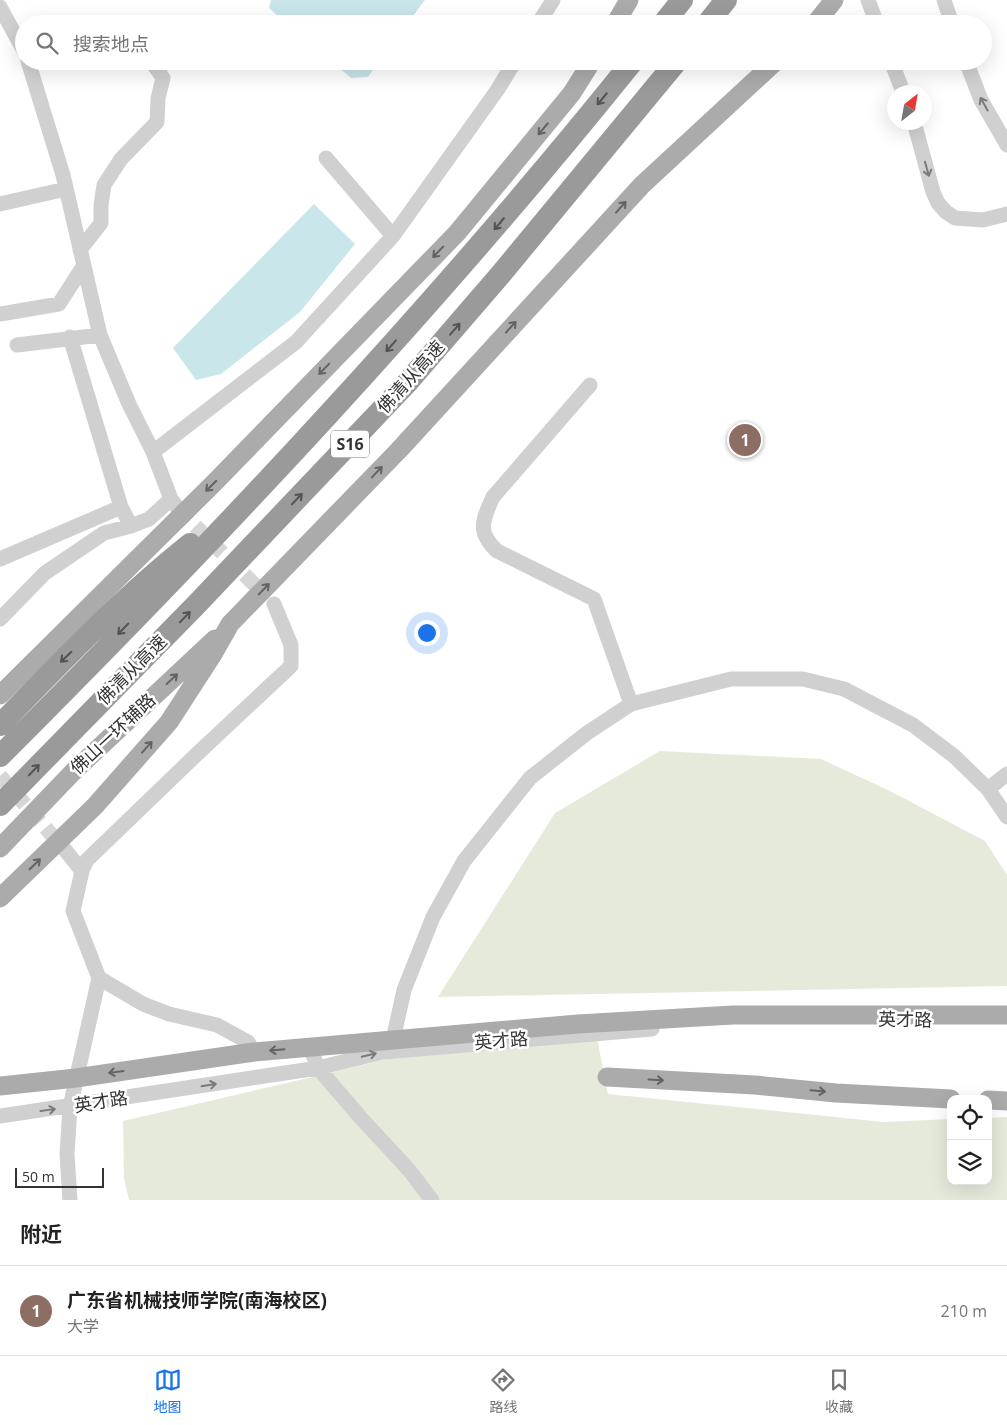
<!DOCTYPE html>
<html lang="zh">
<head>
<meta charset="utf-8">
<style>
	body { margin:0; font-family:"Open Sans","Noto Sans SC",sans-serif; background:#f2f2f2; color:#222 }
	.controls { position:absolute; right:15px; bottom:15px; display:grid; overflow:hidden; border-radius:10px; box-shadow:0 5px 20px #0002 }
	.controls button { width:45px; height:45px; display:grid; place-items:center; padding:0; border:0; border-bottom:1px solid #e0e0e0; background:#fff; color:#222; font:25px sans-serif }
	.compass { position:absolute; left:887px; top:85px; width:45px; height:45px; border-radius:50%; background:#fff; box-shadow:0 5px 20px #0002; rotate:31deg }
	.scale { position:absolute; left:15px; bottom:12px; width:89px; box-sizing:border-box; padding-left:5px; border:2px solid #333; border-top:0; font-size:14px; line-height:18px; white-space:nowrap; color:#333; -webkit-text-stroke:4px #fff; paint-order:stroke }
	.you { position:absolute; left:426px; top:632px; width:18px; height:18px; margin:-12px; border:4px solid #fff; border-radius:50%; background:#1a73e8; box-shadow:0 0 0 8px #1a73e833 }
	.badge { display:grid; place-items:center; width:32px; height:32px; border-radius:50%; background:#1a73e8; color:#fff; font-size:16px; font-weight:700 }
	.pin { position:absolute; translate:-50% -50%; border:2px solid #fff; box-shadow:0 1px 5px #0006 }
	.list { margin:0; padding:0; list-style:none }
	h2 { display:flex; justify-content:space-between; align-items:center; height:65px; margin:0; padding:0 20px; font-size:21px }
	h2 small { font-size:16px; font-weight:400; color:#767676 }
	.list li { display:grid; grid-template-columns:32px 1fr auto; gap:15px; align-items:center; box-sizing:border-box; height:90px; padding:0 20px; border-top:1px solid #e0e0e0 }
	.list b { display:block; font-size:19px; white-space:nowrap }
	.list p { margin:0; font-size:16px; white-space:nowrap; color:#767676 }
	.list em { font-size:16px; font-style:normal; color:#767676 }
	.icon { flex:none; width:28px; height:28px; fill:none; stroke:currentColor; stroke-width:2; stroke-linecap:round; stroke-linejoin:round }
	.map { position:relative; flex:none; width:1007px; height:1200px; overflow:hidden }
	.search { position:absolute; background:#fff; box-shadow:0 5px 20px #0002; left:15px; right:15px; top:15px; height:55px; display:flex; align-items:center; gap:12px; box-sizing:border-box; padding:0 18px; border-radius:28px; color:#767676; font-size:19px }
	.sheet { height:155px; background:#fff }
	nav { display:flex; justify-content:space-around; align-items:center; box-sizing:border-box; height:70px; border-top:1px solid #e0e0e0; background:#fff; font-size:14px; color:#767676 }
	nav a { display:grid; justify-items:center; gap:2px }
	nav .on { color:#1a73e8 }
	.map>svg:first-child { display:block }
	.green { fill:#e6eadb }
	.water { fill:#c9e6ea }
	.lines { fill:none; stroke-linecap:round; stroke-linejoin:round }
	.minor-tunnel { stroke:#d6d6d6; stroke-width:15; stroke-dasharray:15 8; stroke-linecap:butt }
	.minor { stroke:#d0d0d0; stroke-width:15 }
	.major { stroke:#ababab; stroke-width:19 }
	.highway { stroke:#9a9a9a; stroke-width:22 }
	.oneway { stroke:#525252 }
	.oneway2 { stroke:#7a7a7a }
	.oneway3 { stroke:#636363 }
	.labels { text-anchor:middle; stroke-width:5; stroke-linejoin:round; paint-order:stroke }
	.shield { fill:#fff; stroke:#707070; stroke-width:1 }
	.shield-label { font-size:16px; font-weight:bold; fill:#333 }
	.street-label { font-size:18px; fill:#333; stroke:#fff }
</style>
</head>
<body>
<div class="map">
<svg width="1007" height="1200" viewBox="0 0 1007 1200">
	<rect width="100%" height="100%" fill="#fff"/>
	<!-- green -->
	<path class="green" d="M 660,751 L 821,759 L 890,791 L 985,841 L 1007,875 L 1007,986 L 438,997 L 555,813 Z
		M 597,1038 L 608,1094 L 884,1122 L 951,1119 L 951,1181 L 988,1181 L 988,1118 L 1007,1117 L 1007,1200 L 129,1200 L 124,1179 L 123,1121 L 330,1073 L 395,1057 Z"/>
	<!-- water -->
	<path class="water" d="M 271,0 L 425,0 L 407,24 L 287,24 L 269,8 Z
		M 331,61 L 379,61 L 368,77 L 351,78 Z
		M 314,204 L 355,244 L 300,312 L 221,374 L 196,380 L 173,348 Z"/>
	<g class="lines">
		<!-- minor-tunnel -->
		<path class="minor-tunnel" d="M 179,510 L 268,598
			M 0,776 L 65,850"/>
		<!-- minor -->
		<path class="minor" d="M 868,0 L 877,24
			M 944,0 L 952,24
			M 0,7 L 24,51
			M 538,24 L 553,0
			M 28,61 L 63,175 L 100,335 L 129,404 L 153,452 L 171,499 L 179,510
			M 891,61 L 903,92
			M 966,61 L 981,100 L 1007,145
			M 914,122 L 933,192 L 938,203 L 946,212 L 955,218 L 983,220 L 1007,214
			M 326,158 L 393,236
			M 0,204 L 66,189
			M 80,250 L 101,223 L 101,205 L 104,185 L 121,159 L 157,122 L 158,98 L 163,78 L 151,61
			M 0,314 L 59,304 L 84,265
			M 70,337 L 121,507
			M 17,345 L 100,335
			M 590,385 L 493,497 C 482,521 477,532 497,551 L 594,599 L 631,704
			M 153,452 L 296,342 L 393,236 L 498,89 L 515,61
			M 0,559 L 121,507 L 131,526
			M 0,619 L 45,573 L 104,533 L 131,526 L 149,519 L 171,499
			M 988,789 L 1007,774
			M 66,851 L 82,871
			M 99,978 L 143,1004 L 169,1014 L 217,1025 L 248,1042 L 254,1052
			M 393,1040 L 404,990 L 433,917 L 464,861 L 530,778 L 587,733 L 631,704 L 731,679 L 803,679 L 844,689 L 913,725 L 954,756 L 988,789 L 1007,817
			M 310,1047 L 318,1068 L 360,1117 L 409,1170 L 432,1200
			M 0,1116 L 318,1068 L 383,1052 L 652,1029
			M 70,1200 L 67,1154 L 70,1107 L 99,978 L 73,911 L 82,871 L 87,860 L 197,754 L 291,666 L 291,645 L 274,604"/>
		<!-- major -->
		<path class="major" d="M 615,24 L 629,0
			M 815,24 L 834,0
			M 0,695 L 215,482 L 457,233 L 572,93 L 592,61
			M 0,848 L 74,771 L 215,639
			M 0,898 L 95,806 L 169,722 L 213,654 L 230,624 L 399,450 L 642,185 L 776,61
			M 607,1077 L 755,1085 L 836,1093 L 951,1099
			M 0,1086 L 76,1078 L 254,1052 L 578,1024 L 733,1015 L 1007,1015
			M 988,1100 L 1007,1101"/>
		<!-- highway -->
		<path class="highway" d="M 663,24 L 682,0
			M 707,24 L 726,0
			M 0,725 C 61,662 121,599 190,544
			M 0,756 C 222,534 437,305 633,61
			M 0,805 L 195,606 L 407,383 L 501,274 L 677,61"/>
	</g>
	<!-- one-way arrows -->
	<defs><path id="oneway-shaft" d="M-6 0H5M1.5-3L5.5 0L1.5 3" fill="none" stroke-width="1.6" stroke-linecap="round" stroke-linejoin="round" transform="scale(1.25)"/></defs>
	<g class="oneway">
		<use href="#oneway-shaft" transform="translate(602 99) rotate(130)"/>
		<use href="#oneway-shaft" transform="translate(499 224) rotate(130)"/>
		<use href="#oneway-shaft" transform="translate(455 329) rotate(-49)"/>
		<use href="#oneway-shaft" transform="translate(391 346) rotate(131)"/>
		<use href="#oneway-shaft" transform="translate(297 499) rotate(-46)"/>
		<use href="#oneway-shaft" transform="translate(185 617) rotate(-46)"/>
		<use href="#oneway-shaft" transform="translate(123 629) rotate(134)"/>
		<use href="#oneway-shaft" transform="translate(66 657) rotate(136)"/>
		<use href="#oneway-shaft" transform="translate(34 770) rotate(-46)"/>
	</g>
	<g class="oneway2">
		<use href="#oneway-shaft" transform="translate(984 104) rotate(-119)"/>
		<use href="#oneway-shaft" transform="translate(927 169) rotate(74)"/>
		<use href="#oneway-shaft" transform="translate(369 1055) rotate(-14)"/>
		<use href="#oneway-shaft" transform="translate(209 1085) rotate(-9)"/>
		<use href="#oneway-shaft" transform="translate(48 1110) rotate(-8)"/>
	</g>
	<g class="oneway3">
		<use href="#oneway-shaft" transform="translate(543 129) rotate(130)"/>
		<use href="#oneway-shaft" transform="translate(621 207) rotate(-48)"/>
		<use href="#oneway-shaft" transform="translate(438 252) rotate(134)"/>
		<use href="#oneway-shaft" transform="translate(511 327) rotate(-48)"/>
		<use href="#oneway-shaft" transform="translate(324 369) rotate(134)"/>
		<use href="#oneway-shaft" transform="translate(377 472) rotate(-46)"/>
		<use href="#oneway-shaft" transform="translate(211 486) rotate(135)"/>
		<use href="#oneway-shaft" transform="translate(264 589) rotate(-46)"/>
		<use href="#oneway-shaft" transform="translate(172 679) rotate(-43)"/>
		<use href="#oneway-shaft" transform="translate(147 747) rotate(-48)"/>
		<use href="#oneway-shaft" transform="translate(35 864) rotate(-44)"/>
		<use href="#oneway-shaft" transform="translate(277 1050) rotate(175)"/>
		<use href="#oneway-shaft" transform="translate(116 1072) rotate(172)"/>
		<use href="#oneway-shaft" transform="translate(656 1080) rotate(3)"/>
		<use href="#oneway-shaft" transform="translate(818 1091) rotate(5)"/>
	</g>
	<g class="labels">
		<!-- shield labels -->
		<rect class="shield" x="331" y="430.5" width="38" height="27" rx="4"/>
		<g class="shield-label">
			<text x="350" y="450">S16</text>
		</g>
		<!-- street labels -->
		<g class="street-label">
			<text transform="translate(411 377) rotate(-48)" y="6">佛清从高速</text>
			<text transform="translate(132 670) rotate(-45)" y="6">佛清从高速</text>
			<text transform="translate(113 734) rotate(-43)" y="6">佛山一环辅路</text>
			<text transform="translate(905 1020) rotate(1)" y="6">英才路</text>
			<text transform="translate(501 1041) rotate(-5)" y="6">英才路</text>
			<text transform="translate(101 1102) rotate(-9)" y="6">英才路</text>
		</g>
	</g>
</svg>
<div class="controls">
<button><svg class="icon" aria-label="locate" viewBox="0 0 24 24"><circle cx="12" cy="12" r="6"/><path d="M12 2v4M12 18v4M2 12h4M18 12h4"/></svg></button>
<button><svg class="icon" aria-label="layers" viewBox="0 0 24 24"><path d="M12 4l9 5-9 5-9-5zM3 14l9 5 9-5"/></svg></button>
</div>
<svg class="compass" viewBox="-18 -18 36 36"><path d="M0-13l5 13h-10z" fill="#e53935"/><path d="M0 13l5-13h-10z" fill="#767676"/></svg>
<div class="scale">50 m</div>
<div class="you"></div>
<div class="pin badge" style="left:745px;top:440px;background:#8d6e63">1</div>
<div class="search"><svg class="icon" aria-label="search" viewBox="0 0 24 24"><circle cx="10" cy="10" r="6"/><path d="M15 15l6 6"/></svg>搜索地点</div>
</div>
<section class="sheet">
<h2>附近<small></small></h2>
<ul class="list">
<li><span class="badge" style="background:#8d6e63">1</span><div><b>广东省机械技师学院(南海校区)</b><p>大学</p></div><em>210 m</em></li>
</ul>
</section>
<nav>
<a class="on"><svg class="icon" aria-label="map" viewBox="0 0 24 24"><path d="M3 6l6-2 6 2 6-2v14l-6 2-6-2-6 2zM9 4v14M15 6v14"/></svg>地图</a>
<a><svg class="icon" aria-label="directions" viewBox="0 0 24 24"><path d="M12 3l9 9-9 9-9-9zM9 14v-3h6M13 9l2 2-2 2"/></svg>路线</a>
<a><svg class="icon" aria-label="saved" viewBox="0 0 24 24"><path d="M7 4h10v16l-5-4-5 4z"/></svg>收藏</a>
</nav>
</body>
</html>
